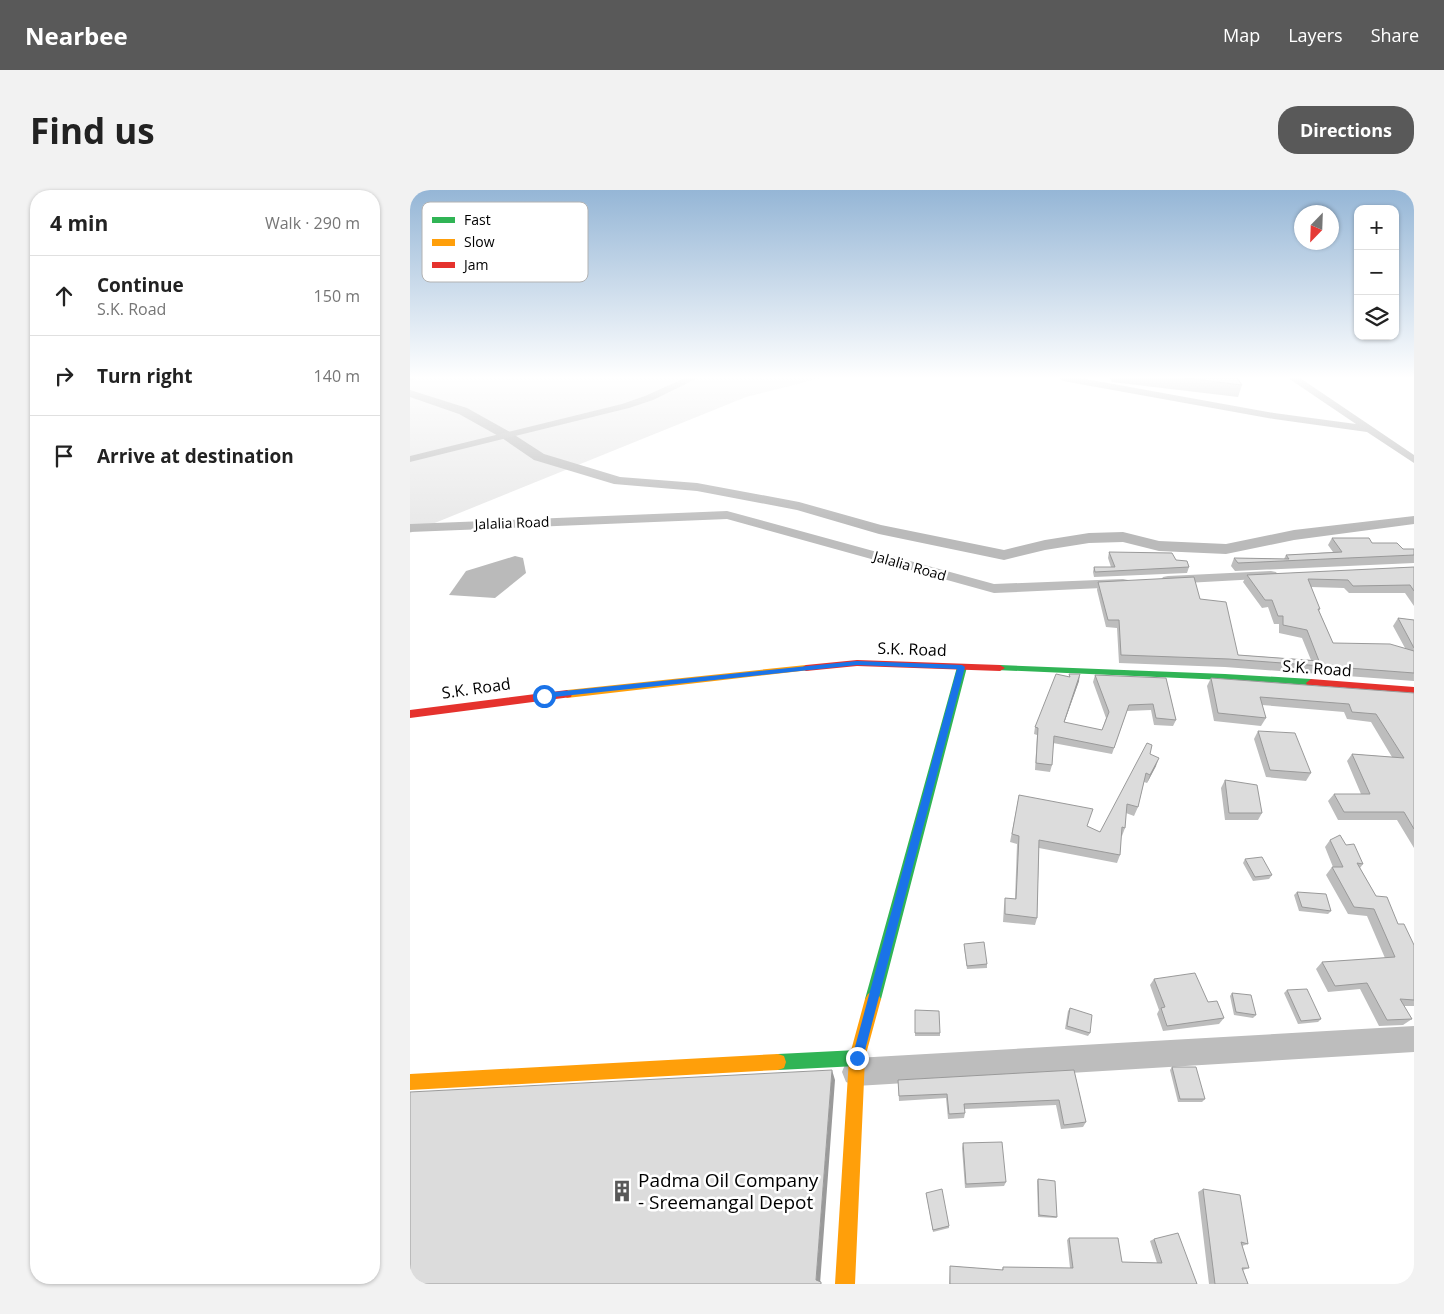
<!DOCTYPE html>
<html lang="en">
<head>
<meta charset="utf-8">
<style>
	body { margin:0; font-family:"Open Sans",sans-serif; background:#f2f2f2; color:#222 }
	.controls { position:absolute; right:15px; top:15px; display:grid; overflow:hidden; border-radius:10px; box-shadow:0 1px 4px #0004 }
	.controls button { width:45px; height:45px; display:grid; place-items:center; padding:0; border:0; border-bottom:1px solid #e0e0e0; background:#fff; color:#222; font:25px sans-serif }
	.compass { position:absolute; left:884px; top:15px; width:45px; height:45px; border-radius:50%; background:#fff; box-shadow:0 1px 4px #0004; rotate:203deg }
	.stop { position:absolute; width:15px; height:15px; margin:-11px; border:4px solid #1a73e8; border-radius:50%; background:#fff }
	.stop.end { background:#1a73e8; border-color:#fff; box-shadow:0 1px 5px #0008 }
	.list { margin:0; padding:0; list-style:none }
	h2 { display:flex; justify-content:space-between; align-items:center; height:65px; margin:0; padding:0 20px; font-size:21px }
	h2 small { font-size:16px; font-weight:400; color:#767676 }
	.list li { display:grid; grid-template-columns:32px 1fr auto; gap:15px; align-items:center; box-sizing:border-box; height:80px; padding:0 20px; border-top:1px solid #e0e0e0 }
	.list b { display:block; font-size:19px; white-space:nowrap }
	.list p { margin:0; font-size:16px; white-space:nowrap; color:#767676 }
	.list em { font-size:16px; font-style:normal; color:#767676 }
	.icon { flex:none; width:28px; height:28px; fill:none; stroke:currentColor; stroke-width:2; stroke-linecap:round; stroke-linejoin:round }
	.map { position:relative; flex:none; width:1004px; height:1094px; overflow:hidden; border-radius:20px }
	header { display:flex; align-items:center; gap:30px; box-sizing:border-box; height:70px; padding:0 25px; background:#595959; color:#fff }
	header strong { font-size:24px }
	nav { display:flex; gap:28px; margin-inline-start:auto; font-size:18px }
	.intro { display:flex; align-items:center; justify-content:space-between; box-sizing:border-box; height:120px; padding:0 30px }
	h1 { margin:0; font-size:35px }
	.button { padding:12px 22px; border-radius:20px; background:#595959; color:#fff; font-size:18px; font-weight:700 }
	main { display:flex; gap:30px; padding:0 30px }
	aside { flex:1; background:#fff; border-radius:20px; box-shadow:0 1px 4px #0004 }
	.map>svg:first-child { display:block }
	.green { fill:#e8e8e8 }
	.water { fill:#bababa }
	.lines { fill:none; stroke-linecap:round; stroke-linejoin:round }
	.canal { fill:#bababa; fill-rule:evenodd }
	.street { fill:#bdbdbd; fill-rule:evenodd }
	.fast { fill:#30b455; fill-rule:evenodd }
	.slow { fill:#ff9f0a; fill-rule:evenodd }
	.jam { fill:#e5322d; fill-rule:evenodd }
	.wall { fill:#bdbdbd }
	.shaded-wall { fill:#9a9a9a }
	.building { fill:#dcdcdc; stroke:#9a9a9a }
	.route { fill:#1a73e8 }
	.labels { text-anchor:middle; stroke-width:5; stroke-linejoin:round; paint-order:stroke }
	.far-street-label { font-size:14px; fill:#000; stroke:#fff }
	.street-label { font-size:16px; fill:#000; stroke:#fff }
	.near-poi-label { font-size:19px; fill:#000; stroke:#fff; text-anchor:start }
	.key { fill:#fff; stroke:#b2b2b2; stroke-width:1 }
	.key-label { font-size:14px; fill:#000 }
</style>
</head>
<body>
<header>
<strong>Nearbee</strong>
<nav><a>Map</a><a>Layers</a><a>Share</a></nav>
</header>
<div class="intro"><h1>Find us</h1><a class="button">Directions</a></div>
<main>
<aside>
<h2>4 min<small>Walk · 290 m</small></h2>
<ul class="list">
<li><svg class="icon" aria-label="ahead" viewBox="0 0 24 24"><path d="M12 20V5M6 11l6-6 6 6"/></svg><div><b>Continue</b><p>S.K. Road</p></div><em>150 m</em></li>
<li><svg class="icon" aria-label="right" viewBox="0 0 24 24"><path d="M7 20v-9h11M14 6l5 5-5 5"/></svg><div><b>Turn right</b></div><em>140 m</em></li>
<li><svg class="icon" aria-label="arrive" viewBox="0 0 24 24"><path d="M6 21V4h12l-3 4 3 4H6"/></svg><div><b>Arrive at destination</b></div></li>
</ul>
</aside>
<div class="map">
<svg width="1004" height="1094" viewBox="0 0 1004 1094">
	<rect width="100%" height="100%" fill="#fff"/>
	<!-- green -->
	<path class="green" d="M 0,188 L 411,188 L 336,207 L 0,343 Z"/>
	<!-- water -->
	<path class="water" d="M 105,366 L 113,368 L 116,383 L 85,408 L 39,405 L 56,381 Z"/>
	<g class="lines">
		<!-- canal -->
		<path class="canal" d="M 0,200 L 57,218 L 100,242 L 134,264 L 210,287 L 287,293 L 389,312 L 471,335 L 594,360 L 635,350 L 679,343 L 713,342 L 749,351 L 816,354 L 884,340 L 1004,326 L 1004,334 L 884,350 L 816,364 L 749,361 L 713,352 L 679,353 L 635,360 L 594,370 L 469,344 L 387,320 L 287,301 L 204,294 L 124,270 L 92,248 L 49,224 L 0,207 Z"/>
		<!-- street -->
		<path class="street" d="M 0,188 L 6,188 L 1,191 Z
			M 275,188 L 288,188 L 243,210 L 219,218 L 0,272 L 0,266 L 212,214 L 235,206 Z
			M 648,188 L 670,188 L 864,223 L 946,234 L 878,188 L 890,188 L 1004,265 L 1004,273 L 957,242 L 864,229 L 653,191 Z
			M 317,321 L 584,394 L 713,389 L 718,390 L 720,393 L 718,396 L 713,397 L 584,403 L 317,329 L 0,342 L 0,334 Z
			M 861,381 L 866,382 L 868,385 L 866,388 L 758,394 L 753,393 L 751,390 L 753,387 L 758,386 Z
			M 1004,836 L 1004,862 L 446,896 L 436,892 L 432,882 L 436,872 L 446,868 Z"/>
		<!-- fast -->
		<path class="fast" d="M 552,474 L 557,477 L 471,809 L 468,814 L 463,817 L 458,814 L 455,809 L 547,477 Z
			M 590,475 L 815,484 L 901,489 L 906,493 L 901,497 L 815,490 L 586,480 L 585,478 L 586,476 Z
			M 447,860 L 453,862 L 455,868 L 453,874 L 447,876 L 368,880 L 362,878 L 360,872 L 362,866 L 368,864 Z"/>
		<!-- slow -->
		<path class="slow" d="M 396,475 L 400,476 L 401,478 L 400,480 L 157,508 L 152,504 L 157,500 Z
			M 463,801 L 468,804 L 471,809 L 455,868 L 445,1094 L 425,1094 L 439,868 L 455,809 L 458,804 Z
			M 368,864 L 374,866 L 376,872 L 374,878 L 368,880 L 0,900 L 0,884 Z"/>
		<!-- jam -->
		<path class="jam" d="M 447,470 L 590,475 L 595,478 L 590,481 L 447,476 L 396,481 L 391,478 L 396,475 Z
			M 901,489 L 1004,497 L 1004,505 L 897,495 L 896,493 Z
			M 157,500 L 162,504 L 161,507 L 0,528 L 0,520 Z"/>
	</g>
	<!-- wall -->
	<path class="wall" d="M 700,188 L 827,188 L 832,195 L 828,207 L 702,192 Z
		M 922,348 L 962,353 L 993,359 L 1004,359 L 1004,373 L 825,381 L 821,376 L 824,368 L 874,369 L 876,365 L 923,362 L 918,355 Z
		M 699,362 L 766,370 L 779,377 L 777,383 L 684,387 L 683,382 L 684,377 L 701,377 L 698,368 Z
		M 1004,377 L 1004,416 L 995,403 L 939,403 L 934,398 L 901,397 L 910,419 L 909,421 L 923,453 L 995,458 L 983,436 L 988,428 L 1004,430 L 1004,491 L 815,477 L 709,473 L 707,438 L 696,437 L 687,400 L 688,392 L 790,409 L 828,465 L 901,470 L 892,448 L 869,443 L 869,434 L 864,434 L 858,417 L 852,418 L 833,392 L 837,385 Z
		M 659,484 L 669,491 L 654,533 L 692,540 L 696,528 L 683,492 L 685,485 L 756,488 L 766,530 L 763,536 L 744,535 L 741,520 L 717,521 L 702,564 L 643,553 L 642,575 L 640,582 L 625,580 L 627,545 L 624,544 L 625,537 L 659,487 Z
		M 801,488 L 1004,503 L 1004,658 L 987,630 L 928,630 L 918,611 L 924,604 L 951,604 L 937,571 L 942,564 L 982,567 L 961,532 L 937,529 L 934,522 L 852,515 L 856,528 L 851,536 L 804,531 L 797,496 Z
		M 848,541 L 901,583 L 896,591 L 856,587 L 844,549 Z
		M 740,564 L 746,576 L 737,593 L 734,592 L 728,617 L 724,626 L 716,623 L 715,638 L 712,646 L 711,646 L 710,665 L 707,673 L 629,658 L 627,728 L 625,735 L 593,732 L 594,716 L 595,708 L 605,709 L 607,654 L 600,652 L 609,605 L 690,642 Z
		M 815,590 L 852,623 L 848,630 L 815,630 L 811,598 Z
		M 920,650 L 936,655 L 953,674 L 950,678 L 966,706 L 1004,755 L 1004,816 L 994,816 L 1002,829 L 993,835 L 969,836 L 950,799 L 918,802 L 906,779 L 912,772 L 975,768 L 957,726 L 938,724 L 916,685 L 922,677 L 923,677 L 915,657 Z
		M 835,669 L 862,685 L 859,689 L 843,691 L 833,673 Z
		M 887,702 L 921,721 L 918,724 L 889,721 L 884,705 Z
		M 554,754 L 577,774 L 577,778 L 557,779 L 554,757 Z
		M 744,789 L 798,812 L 814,828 L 809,834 L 753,841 L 747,824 L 749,820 L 740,795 Z
		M 877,800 L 911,829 L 908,832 L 888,834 L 874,803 Z
		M 822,803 L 846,825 L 843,828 L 824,825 L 820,806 Z
		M 660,818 L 680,843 L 678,846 L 655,839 L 658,821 Z
		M 505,820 L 530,843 L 530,846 L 505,846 Z
		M 762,877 L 795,909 L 792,912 L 768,912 L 760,880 Z
		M 664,880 L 676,932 L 673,937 L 651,939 L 646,915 L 555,919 L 555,923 L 554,928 L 538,929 L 536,908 L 489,911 L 488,890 Z
		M 553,953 L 596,992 L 594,996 L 555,998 L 552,958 Z
		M 628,989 L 647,1027 L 646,1028 L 628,1027 L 627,991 Z
		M 793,999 L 838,1054 L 832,1056 L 839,1078 L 833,1080 L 838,1094 L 799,1094 L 788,1002 Z
		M 516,1003 L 539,1036 L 539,1038 L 523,1042 Z
		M 659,1048 L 712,1072 L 747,1073 L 740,1051 L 744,1049 L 787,1094 L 539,1094 L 540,1076 L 592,1080 L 593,1077 L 660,1078 L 657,1050 Z"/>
	<!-- shaded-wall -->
	<path class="shaded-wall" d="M 670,484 L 669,491 L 652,539 L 654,532 Z
		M 749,568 L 746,576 L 737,593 L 740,585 Z
		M 422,880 L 425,890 L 410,1094 L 406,1090 Z"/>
	<!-- building -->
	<path class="building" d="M 775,188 L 827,188 L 832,195 Z
		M 922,348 L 959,348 L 962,353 L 987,353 L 993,359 L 1004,359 L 1004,365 L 828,373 L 824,368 L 879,369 L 876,365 L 932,362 Z
		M 699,362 L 762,363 L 766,370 L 777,371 L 779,377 L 685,382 L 684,377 L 705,377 Z
		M 1004,377 L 1004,401 L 1000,395 L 943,396 L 938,390 L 898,389 L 910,419 L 908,419 L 923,453 L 980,454 L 1004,461 L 1004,483 L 819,469 L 711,465 L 709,430 L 698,430 L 688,392 L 784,387 L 790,409 L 816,412 L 828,465 L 909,471 L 897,440 L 873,435 L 873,426 L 868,426 L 862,410 L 855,410 L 837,385 Z
		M 988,428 L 1004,430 L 1004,458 Z
		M 646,484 L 660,487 L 659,484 L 670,484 L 654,532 L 692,540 L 699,522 L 685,485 L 756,488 L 766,530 L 746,528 L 743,514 L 719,515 L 704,558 L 644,546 L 642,575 L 626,573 L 628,538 L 625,537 Z
		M 801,488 L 1004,503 L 1004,639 L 994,622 L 934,622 L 924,604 L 960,604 L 942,564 L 994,568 L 966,524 L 942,522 L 939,514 L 850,507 L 856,528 L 808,523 Z
		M 848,541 L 885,543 L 901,583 L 860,580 Z
		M 737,553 L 742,555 L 740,564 L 749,568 L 740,585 L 736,583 L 728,617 L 717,614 L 715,638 L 712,637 L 710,665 L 629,650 L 627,728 L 595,724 L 595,708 L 606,709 L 609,646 L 602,644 L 609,605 L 683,619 L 677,636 L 690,642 Z
		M 815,590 L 847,595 L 852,623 L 819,623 Z
		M 930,645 L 936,655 L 944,654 L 953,674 L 947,673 L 966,706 L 977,707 L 988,734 L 994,734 L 1004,755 L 1004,810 L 990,809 L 1002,829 L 977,830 L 957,793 L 925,796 L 912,772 L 985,767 L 964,719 L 944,717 L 922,677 L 933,677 L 920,650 Z
		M 852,667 L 862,685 L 845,687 L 835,669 Z
		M 887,702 L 916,704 L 921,721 L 892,717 Z
		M 574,752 L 577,774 L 557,776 L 554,754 Z
		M 785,783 L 798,812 L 807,811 L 814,828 L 757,836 L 751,818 L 755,817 L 744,789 Z
		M 897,799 L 911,829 L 891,831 L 877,800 Z
		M 822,803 L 841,805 L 846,825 L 826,822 Z
		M 660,818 L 682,825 L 680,843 L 657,836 Z
		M 505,820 L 529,821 L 530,843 L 505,843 Z
		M 762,877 L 786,877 L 795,909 L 770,909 Z
		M 422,880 L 406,1090 L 411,1092 L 411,1094 L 0,1094 L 0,902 Z
		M 664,880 L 676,932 L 654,935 L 649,910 L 554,914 L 555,923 L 539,924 L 537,904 L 489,906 L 488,890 Z
		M 592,952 L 596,992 L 556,994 L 553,953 Z
		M 628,989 L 645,991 L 647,1027 L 629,1025 Z
		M 532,999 L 539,1036 L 523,1040 L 516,1003 Z
		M 793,999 L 830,1005 L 838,1054 L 831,1052 L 839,1078 L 832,1078 L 838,1094 L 805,1094 Z
		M 768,1043 L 787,1094 L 540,1094 L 540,1076 L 593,1080 L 593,1077 L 663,1078 L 659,1048 L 708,1048 L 712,1072 L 752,1073 L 744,1049 Z"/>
	<!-- sky -->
	<linearGradient id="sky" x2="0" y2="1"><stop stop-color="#95b6d6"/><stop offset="0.55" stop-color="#fff"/><stop offset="1" stop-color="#fff" stop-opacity="0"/></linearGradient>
	<rect width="1004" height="341" fill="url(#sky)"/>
	<!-- route -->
	<path class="route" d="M 447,471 L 552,475 L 555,477 L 453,868 L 452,872 L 447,873 L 443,872 L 442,868 L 547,479 L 447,475 L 134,508 L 130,506 L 134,503 Z"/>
	<!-- icons -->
	<defs>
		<g id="building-bare" transform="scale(1.725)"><path d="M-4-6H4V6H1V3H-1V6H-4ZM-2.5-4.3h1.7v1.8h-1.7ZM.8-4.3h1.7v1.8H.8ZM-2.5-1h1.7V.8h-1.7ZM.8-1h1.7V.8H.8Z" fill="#595959" stroke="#fff" stroke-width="2.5" paint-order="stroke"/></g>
	</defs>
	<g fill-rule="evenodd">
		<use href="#building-bare" x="212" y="1001"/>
	</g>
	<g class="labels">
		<!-- far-street labels -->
		<g class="far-street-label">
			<text transform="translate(102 333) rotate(-2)" y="5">Jalalia Road</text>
			<text transform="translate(500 376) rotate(16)" y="5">Jalalia Road</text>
		</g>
		<!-- street labels -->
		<g class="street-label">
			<text transform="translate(502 459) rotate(2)" y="6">S.K. Road</text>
			<text transform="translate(907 478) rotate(4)" y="6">S.K. Road</text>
			<text transform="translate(66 498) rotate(-8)" y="6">S.K. Road</text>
		</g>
		<!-- near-poi labels -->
		<g class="near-poi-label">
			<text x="228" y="997">Padma Oil Company<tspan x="228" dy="22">- Sreemangal Depot</tspan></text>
		</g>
	</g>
	<!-- legend -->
	<rect x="12" y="12" width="166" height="80" rx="8" class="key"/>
	<rect x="22" y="27" width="23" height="6" fill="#30b455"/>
	<rect x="22" y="49" width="23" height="7" fill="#ff9f0a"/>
	<rect x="22" y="72" width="23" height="6" fill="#e5322d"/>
	<g class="key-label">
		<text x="54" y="35">Fast</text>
		<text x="54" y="57">Slow</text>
		<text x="54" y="80">Jam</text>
	</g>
</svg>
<div class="controls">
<button>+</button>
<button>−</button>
<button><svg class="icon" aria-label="layers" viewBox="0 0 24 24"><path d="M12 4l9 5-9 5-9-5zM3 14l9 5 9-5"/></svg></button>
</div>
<svg class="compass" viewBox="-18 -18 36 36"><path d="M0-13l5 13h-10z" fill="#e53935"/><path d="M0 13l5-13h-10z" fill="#767676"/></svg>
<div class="stop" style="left:134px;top:506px"></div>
<div class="stop end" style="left:447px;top:868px"></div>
</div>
</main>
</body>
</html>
